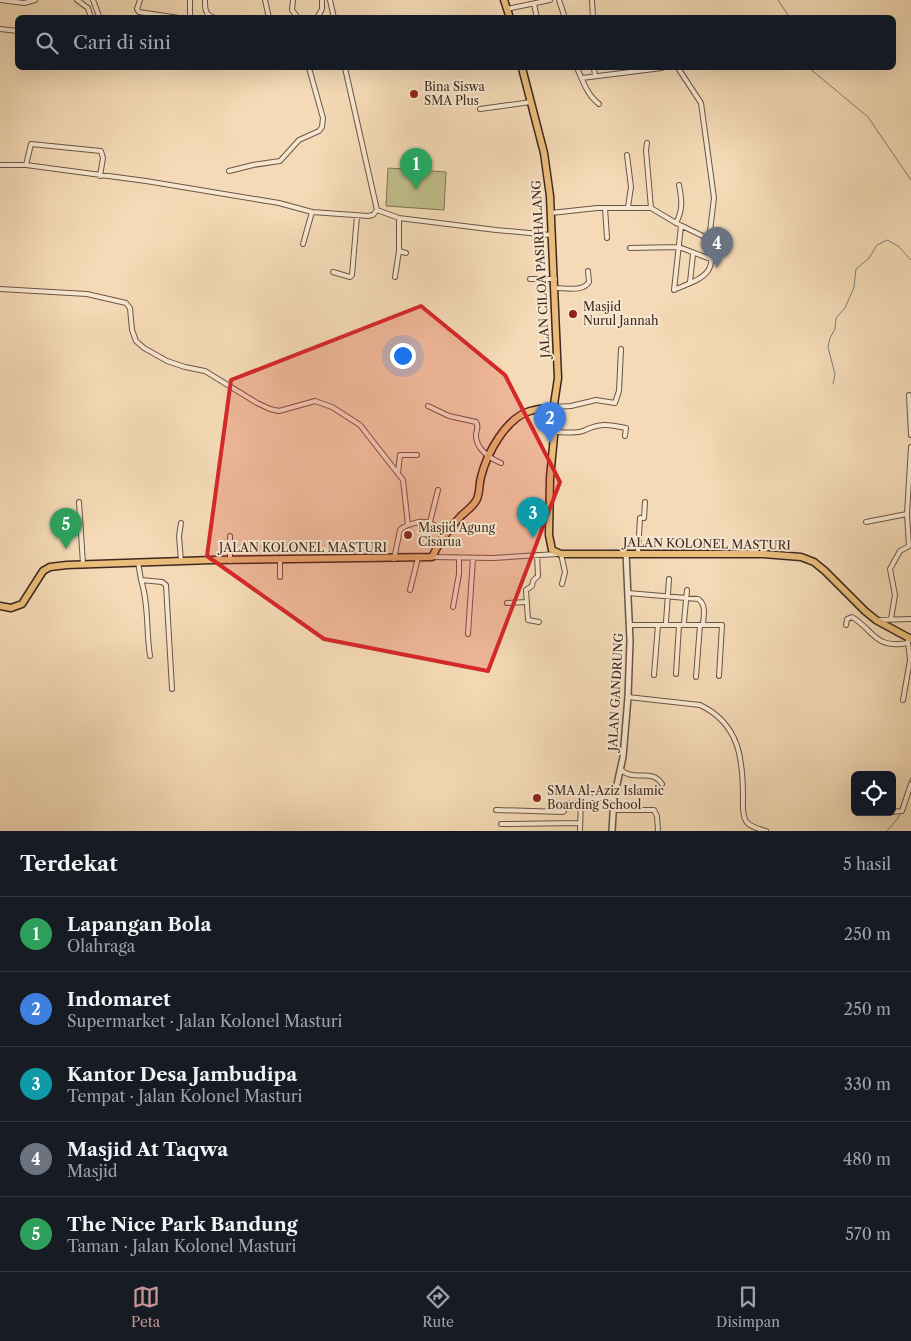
<!DOCTYPE html>
<html lang="id">
<head>
<meta charset="utf-8">
<style>
	body { margin:0; font-family:"Libre Caslon Text",serif; background:#242831; color:#f1f3f6 }
	.controls { position:absolute; right:15px; bottom:15px; display:grid; overflow:hidden; border-radius:8px; box-shadow:0 5px 20px #0002 }
	.controls button { width:45px; height:45px; display:grid; place-items:center; padding:0; border:0; border-bottom:1px solid #363941; background:#171b24; color:#f1f3f6; font:25px sans-serif }
	.you { position:absolute; left:402px; top:355px; width:18px; height:18px; margin:-12px; border:4px solid #fff; border-radius:50%; background:#1a73e8; box-shadow:0 0 0 8px #1a73e833 }
	.badge { display:grid; place-items:center; width:32px; height:32px; border-radius:50%; background:#c59692; color:#fff; font-size:16px; font-weight:700 }
	.pin { position:absolute; translate:-50% -41px; filter:drop-shadow(0 1px 2px #0008) }
	.pin::after { content:''; position:absolute; top:26px; width:18px; height:15px; background:inherit; clip-path:polygon(0 0,100% 0,50% 100%) }
	.list { margin:0; padding:0; list-style:none }
	h2 { display:flex; justify-content:space-between; align-items:center; height:65px; margin:0; padding:0 20px; font-size:21px }
	h2 small { font-size:16px; font-weight:400; color:#9ea1a6 }
	.list li { display:grid; grid-template-columns:32px 1fr auto; gap:15px; align-items:center; box-sizing:border-box; height:75px; padding:0 20px; border-top:1px solid #363941 }
	.list b { display:block; font-size:19px; white-space:nowrap }
	.list p { margin:0; font-size:16px; white-space:nowrap; color:#9ea1a6 }
	.list em { font-size:16px; font-style:normal; color:#9ea1a6 }
	.icon { flex:none; width:28px; height:28px; fill:none; stroke:currentColor; stroke-width:2; stroke-linecap:round; stroke-linejoin:round }
	.map { position:relative; flex:none; width:911px; height:831px; overflow:hidden }
	.search { position:absolute; background:#171b24; box-shadow:0 5px 20px #0002; left:15px; right:15px; top:15px; height:55px; display:flex; align-items:center; gap:12px; box-sizing:border-box; padding:0 18px; border-radius:8px; color:#9ea1a6; font-size:19px }
	.sheet { height:440px; background:#171b24 }
	nav { display:flex; justify-content:space-around; align-items:center; box-sizing:border-box; height:70px; border-top:1px solid #363941; background:#171b24; font-size:14px; color:#9ea1a6 }
	nav a { display:grid; justify-items:center; gap:2px }
	nav .on { color:#c59692 }
	.map>svg:first-child { display:block }
	.green { fill:#c0be8b; stroke:#7f7456 }
	.lines { fill:none; stroke-linecap:round; stroke-linejoin:round }
	.stream { stroke:#787f79; stroke-width:1 }
	.minor-casing { stroke:#6c5546; stroke-width:6 }
	.tertiary-casing { stroke:#6c5546; stroke-width:8 }
	.primary-casing { stroke:#3e2920; stroke-width:9 }
	.minor { stroke:#f8e7d0; stroke-width:4 }
	.tertiary { stroke:#f8e7d0; stroke-width:5 }
	.primary { stroke:#eabd7b; stroke-width:6 }
	.marked { fill:#d62828; fill-opacity:0.2; stroke:#d62828; stroke-width:4; stroke-linejoin:round }
	.poi-dot { fill:#8f2418; stroke:#f8e7d0; stroke-width:2 }
	.labels { text-anchor:middle; stroke-width:4; stroke-linejoin:round; paint-order:stroke }
	.poi-label { font-size:12px; fill:#3e2920; stroke:#f8e7d0; text-anchor:start }
	.street-label { font-size:12px; fill:#3e2920; stroke:#f8e7d0 }
</style>
</head>
<body>
<div class="map">
<svg width="911" height="831" viewBox="0 0 911 831">
	<rect width="100%" height="100%" fill="#f4dab6"/>
	<filter id="stains"><feTurbulence type="fractalNoise" baseFrequency=".004" numOctaves="4"/><feColorMatrix values="0 0 0 0 .2 0 0 0 0 .09 0 0 0 0 .02 0 0 0 .5 -.17"/></filter>
	<radialGradient id="worn" r=".72"><stop offset=".6" stop-color="#630" stop-opacity="0"/><stop offset="1" stop-color="#630" stop-opacity=".3"/></radialGradient>
	<!-- green -->
	<path class="green" d="M 388,168 L 446,172 L 444,210 L 386,206 Z"/>
	<g class="lines">
		<!-- stream -->
		<path class="stream" d="M 778,0 L 790,18
			M 809,68 L 868,117 L 911,180
			M 833,384 L 835,374 L 828,347 L 830,338 L 835,329 L 836,318 L 845,308 L 854,287 L 856,269 L 869,258 L 877,245 L 887,240 L 898,246 L 911,260
			M 901,807 L 911,777
			M 887,831 L 898,818 L 900,814"/>
		<!-- minor casing -->
		<g class="minor-casing">
			<path id="minor" d="M 0,0 L 24,3 L 35,0
				M 77,0 L 88,8 L 91,18
				M 93,0 L 99,16
				M 140,0 L 137,9 L 139,12 L 179,18
				M 190,0 L 190,18
				M 205,0 C 205,10 205,15 215,18
				M 265,0 L 269,18
				M 293,0 L 292,10 L 298,18
				M 330,0 L 334,18
				M 559,0 L 565,18
				M 592,0 L 593,18
				M 534,4 L 537,18
				M 507,9 L 550,0
				M 317,18 L 322,9 L 322,0
				M 0,29 L 18,31
				M 577,68 C 583,81 587,95 599,104
				M 594,68 L 595,76
				M 678,68 L 701,103 L 714,198 L 709,239
				M 582,78 L 662,68
				M 480,109 L 531,102
				M 647,143 L 646,150 L 651,208
				M 627,155 L 631,187 L 628,207
				M 0,165 L 26,165 L 146,181 L 279,203 L 312,212 L 368,216 L 373,215 L 377,210 L 345,68
				M 26,165 L 31,144 L 101,151 L 103,158 L 100,176
				M 229,171 L 253,165 L 280,161 L 299,140 L 319,131 L 322,127 L 323,118 L 309,68
				M 605,208 L 607,238
				M 377,210 L 399,218 L 496,230 L 551,235
				M 551,213 L 597,208 L 651,208 L 676,223 L 709,239 C 718,275 704,277 674,290 L 681,226
				M 399,218 L 399,251 L 406,253
				M 676,223 C 683,210 682,200 679,185
				M 303,244 L 312,212
				M 630,248 L 679,247 L 713,260
				M 333,272 L 350,277 L 352,275 L 357,216
				M 395,277 L 399,251
				M 530,279 L 555,279
				M 690,282 L 693,254
				M 555,288 C 566,288 583,292 589,282 L 588,271
				M 0,289 L 87,294 L 126,303 L 130,308 L 132,330 L 136,341 L 144,348 L 167,361 L 185,367 L 205,371 L 257,403 L 270,409 L 279,411 L 315,401 L 332,407 L 360,425 L 403,480 L 408,525
				M 909,395 L 911,435
				M 428,406 L 449,416 L 476,422 C 479,427 477,428 476,434 C 475,448 489,458 501,463
				M 553,407 L 571,406 L 596,400 L 615,403 L 619,391 L 621,349
				M 555,432 C 562,432 576,434 583,431 C 600,423 607,424 626,428 L 625,436
				M 398,473 L 400,455 L 417,455
				M 79,502 L 83,564
				M 430,522 L 438,490
				M 866,522 L 907,514
				M 181,523 L 179,536 L 181,561
				M 638,553 L 640,518 L 644,518 L 645,502
				M 561,554 L 565,572 L 562,584
				M 537,555 L 538,576 L 533,581 L 532,586 L 526,590 L 528,620 L 539,622
				M 432,557 L 493,558 L 557,554
				M 394,559 L 400,530 C 405,525 409,525 415,523 C 429,519 436,526 446,534
				M 230,561 L 230,536
				M 138,562 L 141,580 L 162,582 L 166,585 L 172,689
				M 280,577 L 280,559
				M 141,580 C 149,604 146,631 150,656
				M 410,590 L 418,558
				M 628,593 L 698,599 C 706,604 704,615 703,623
				M 507,603 L 527,602
				M 453,607 L 459,574 L 459,558
				M 891,619 L 895,595 L 890,569 L 900,551 L 909,546 L 907,514 L 911,447
				M 878,620 L 911,619
				M 666,622 L 669,579
				M 684,622 L 687,590
				M 629,625 L 722,625 L 719,676
				M 846,625 L 847,619 L 852,617 C 875,631 874,649 908,643
				M 468,634 L 473,558
				M 676,674 L 679,625
				M 654,675 L 658,625
				M 696,677 L 700,625
				M 628,697 L 700,705 C 740,724 743,760 743,798 C 743,805 742,815 746,821 C 749,827 760,829 766,831
				M 903,700 L 910,660 L 908,641
				M 620,769 C 634,783 651,767 662,784
				M 496,810 L 563,812 L 570,803 L 579,804
				M 613,810 L 654,810 L 657,816 L 658,831
				M 892,812 L 902,811 L 911,784
				M 501,824 L 579,823
				M 580,831 L 581,798 L 614,798"/>
		</g>
		<!-- tertiary casing -->
		<g class="tertiary-casing">
			<path id="tertiary" d="M 612,831 L 614,798 L 623,757 L 628,697 L 630,641 L 626,553"/>
		</g>
		<!-- primary casing -->
		<g class="primary-casing">
			<path id="primary" d="M 504,0 L 510,18
				M 522,68 L 544,153 L 550,196 L 558,378 L 553,411 L 555,426 L 550,478 L 549,535 L 552,550 L 561,554 L 763,554 L 801,557 L 814,562 L 825,571 L 865,611 L 876,620 L 911,639
				M 0,606 L 11,608 L 22,604 L 43,571 L 50,567 L 67,565 L 212,560 L 432,557 C 439,542 449,529 461,516 C 466,511 474,506 477,499 C 480,492 479,484 481,477 C 487,453 506,418 530,411 C 538,409 546,407 553,411"/>
		</g>
		<!-- minor -->
		<use href="#minor" class="minor"/>
		<!-- tertiary -->
		<use href="#tertiary" class="tertiary"/>
		<!-- primary -->
		<use href="#primary" class="primary"/>
	</g>
	<!-- marked area -->
	<path class="marked" d="M 421,306 L 505,375 L 560,482 L 488,671 L 324,639 L 207,556 L 231,380 Z"/>
	<!-- markers -->
	<g class="poi-dot">
		<circle cx="414" cy="94" r="5"/>
		<circle cx="573" cy="314" r="5"/>
		<circle cx="408" cy="535" r="5"/>
		<circle cx="537" cy="798" r="5"/>
	</g>
	<g class="labels">
		<!-- poi labels -->
		<g class="poi-label">
			<text x="424" y="91">Bina Siswa<tspan x="424" dy="14">SMA Plus</tspan></text>
			<text x="583" y="311">Masjid<tspan x="583" dy="14">Nurul Jannah</tspan></text>
			<text x="418" y="532">Masjid Agung<tspan x="418" dy="14">Cisarua</tspan></text>
			<text x="547" y="795">SMA Al-Aziz Islamic<tspan x="547" dy="14">Boarding School</tspan></text>
		</g>
		<!-- street labels -->
		<g class="street-label">
			<text transform="translate(541 269) rotate(-93)" y="4">JALAN CILOA PASIRHALANG</text>
			<text transform="translate(707 544) rotate(1)" y="4">JALAN KOLONEL MASTURI</text>
			<text x="303" y="552">JALAN KOLONEL MASTURI</text>
			<text transform="translate(616 692) rotate(-87)" y="4">JALAN GANDRUNG</text>
		</g>
	</g>
	<rect width="100%" height="100%" filter="url(#stains)"/>
	<rect width="100%" height="100%" fill="url(#worn)"/>
</svg>
<div class="controls">
<button><svg class="icon" aria-label="locate" viewBox="0 0 24 24"><circle cx="12" cy="12" r="6"/><path d="M12 2v4M12 18v4M2 12h4M18 12h4"/></svg></button>
</div>
<div class="you"></div>
<div class="pin badge" style="left:416px;top:189px;background:#2e9e5b">1</div>
<div class="pin badge" style="left:550px;top:443px;background:#3f7fe0">2</div>
<div class="pin badge" style="left:533px;top:538px;background:#0f9aa8">3</div>
<div class="pin badge" style="left:717px;top:268px;background:#6b7280">4</div>
<div class="pin badge" style="left:66px;top:549px;background:#2e9e5b">5</div>
<div class="search"><svg class="icon" aria-label="search" viewBox="0 0 24 24"><circle cx="10" cy="10" r="6"/><path d="M15 15l6 6"/></svg>Cari di sini</div>
</div>
<section class="sheet">
<h2>Terdekat<small>5 hasil</small></h2>
<ul class="list">
<li><span class="badge" style="background:#2e9e5b">1</span><div><b>Lapangan Bola</b><p>Olahraga</p></div><em>250 m</em></li>
<li><span class="badge" style="background:#3f7fe0">2</span><div><b>Indomaret</b><p>Supermarket · Jalan Kolonel Masturi</p></div><em>250 m</em></li>
<li><span class="badge" style="background:#0f9aa8">3</span><div><b>Kantor Desa Jambudipa</b><p>Tempat · Jalan Kolonel Masturi</p></div><em>330 m</em></li>
<li><span class="badge" style="background:#6b7280">4</span><div><b>Masjid At Taqwa</b><p>Masjid</p></div><em>480 m</em></li>
<li><span class="badge" style="background:#2e9e5b">5</span><div><b>The Nice Park Bandung</b><p>Taman · Jalan Kolonel Masturi</p></div><em>570 m</em></li>
</ul>
</section>
<nav>
<a class="on"><svg class="icon" aria-label="map" viewBox="0 0 24 24"><path d="M3 6l6-2 6 2 6-2v14l-6 2-6-2-6 2zM9 4v14M15 6v14"/></svg>Peta</a>
<a><svg class="icon" aria-label="directions" viewBox="0 0 24 24"><path d="M12 3l9 9-9 9-9-9zM9 14v-3h6M13 9l2 2-2 2"/></svg>Rute</a>
<a><svg class="icon" aria-label="saved" viewBox="0 0 24 24"><path d="M7 4h10v16l-5-4-5 4z"/></svg>Disimpan</a>
</nav>
</body>
</html>
